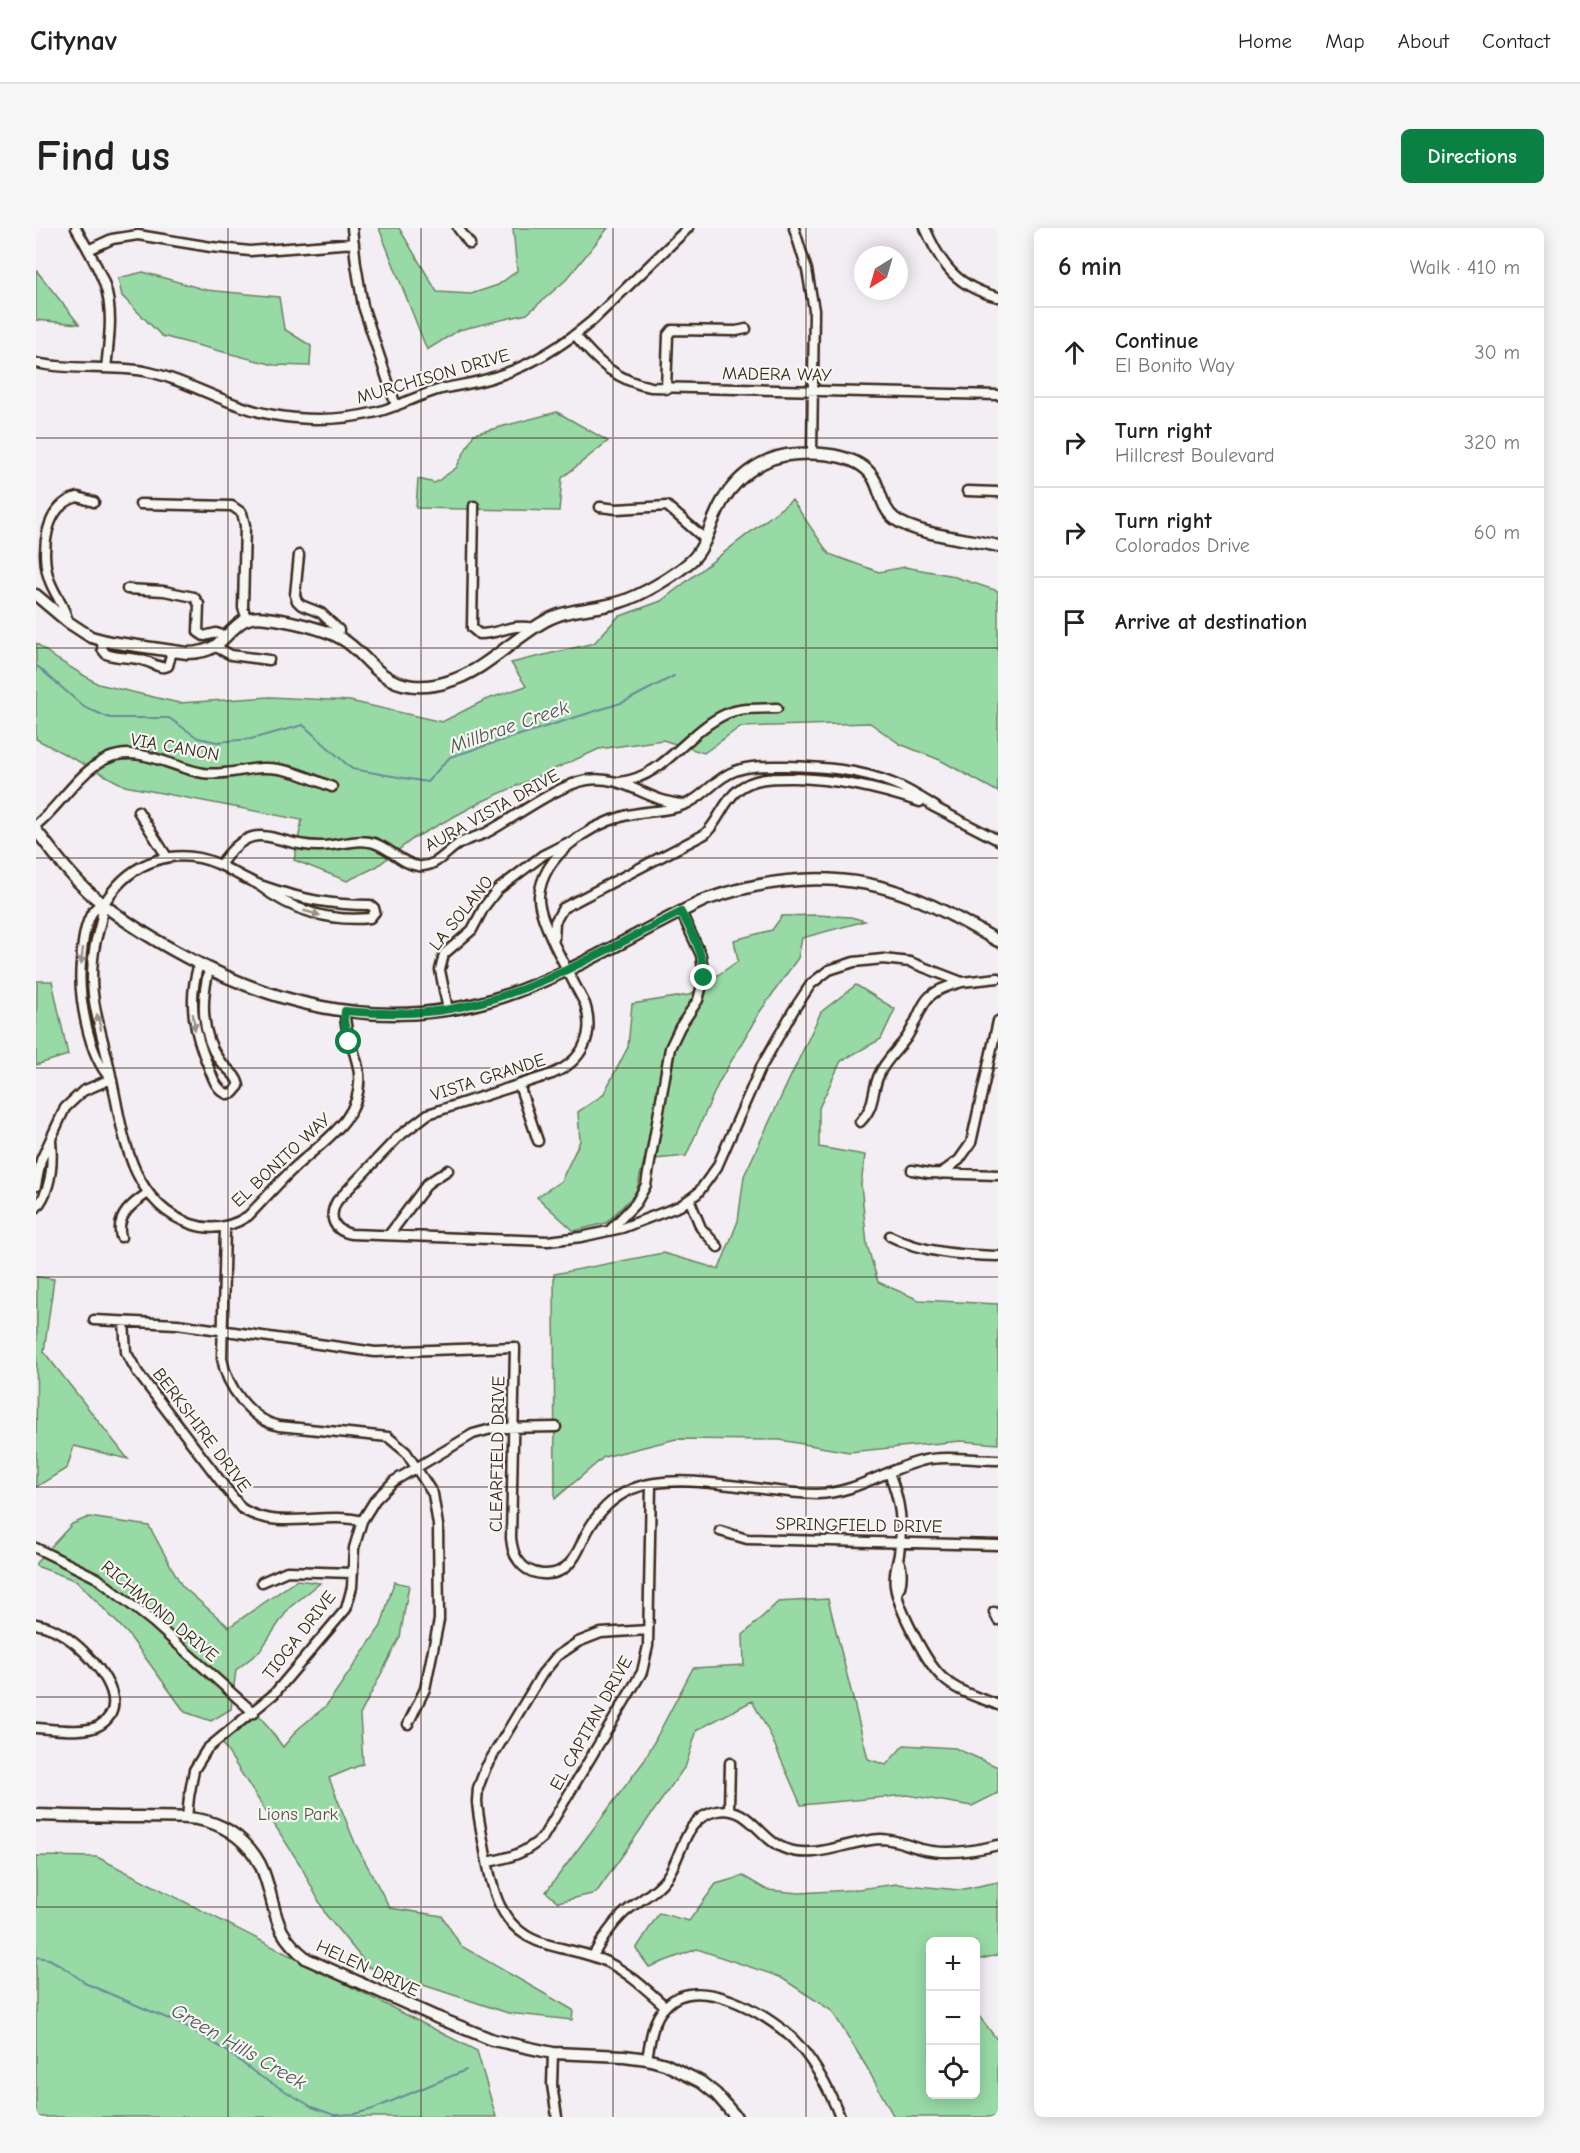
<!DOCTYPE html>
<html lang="en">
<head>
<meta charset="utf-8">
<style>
	body { margin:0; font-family:"Comic Neue",sans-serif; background:#f6f6f6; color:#222 }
	.controls { position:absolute; right:18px; bottom:18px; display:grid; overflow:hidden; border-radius:9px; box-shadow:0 3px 15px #0003 }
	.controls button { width:54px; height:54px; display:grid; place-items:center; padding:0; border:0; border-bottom:2px solid #e0e0e0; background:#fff; color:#222; font:30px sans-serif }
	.compass { position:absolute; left:818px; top:18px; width:54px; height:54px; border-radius:50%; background:#fff; box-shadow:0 3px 15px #0003; rotate:217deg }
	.stop { position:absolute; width:18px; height:18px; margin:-14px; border:4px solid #0b8043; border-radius:50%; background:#fff }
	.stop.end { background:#0b8043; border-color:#fff; box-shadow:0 2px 6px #0008 }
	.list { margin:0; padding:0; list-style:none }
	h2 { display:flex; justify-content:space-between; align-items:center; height:78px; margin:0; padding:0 24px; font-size:26px }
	h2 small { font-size:20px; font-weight:400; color:#767676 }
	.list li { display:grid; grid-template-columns:39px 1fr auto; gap:18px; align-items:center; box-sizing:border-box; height:90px; padding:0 24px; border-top:2px solid #e0e0e0 }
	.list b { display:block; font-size:22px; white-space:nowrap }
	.list p { margin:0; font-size:20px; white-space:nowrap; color:#767676 }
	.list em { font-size:20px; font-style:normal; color:#767676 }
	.icon { flex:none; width:33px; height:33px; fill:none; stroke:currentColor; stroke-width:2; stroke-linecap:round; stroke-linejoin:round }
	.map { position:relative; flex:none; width:962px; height:1889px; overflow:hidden; border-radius:9px }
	header { display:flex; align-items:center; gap:36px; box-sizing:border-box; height:84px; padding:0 30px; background:#fff; border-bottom:2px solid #e0e0e0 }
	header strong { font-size:28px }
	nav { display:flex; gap:33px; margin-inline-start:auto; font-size:21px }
	.intro { display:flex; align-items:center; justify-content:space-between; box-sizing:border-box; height:144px; padding:0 36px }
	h1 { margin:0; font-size:42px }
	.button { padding:15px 27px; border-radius:9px; background:#0b8043; color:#fff; font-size:21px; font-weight:700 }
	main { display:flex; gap:36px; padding:0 36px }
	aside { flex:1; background:#fff; border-radius:9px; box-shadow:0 3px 15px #0003 }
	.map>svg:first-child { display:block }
	.green { fill:#98daa6; stroke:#6a8262; stroke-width:1.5 }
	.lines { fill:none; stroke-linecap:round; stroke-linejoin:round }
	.stream { stroke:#698c97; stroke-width:2 }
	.minor-casing { stroke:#3b2a1e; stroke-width:13 }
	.tertiary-casing { stroke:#3b2a1e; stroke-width:15 }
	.minor { stroke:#f6f6f2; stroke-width:8 }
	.tertiary { stroke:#f6f6f2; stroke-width:10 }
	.oneway { fill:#989088 }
	.route { stroke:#0b8043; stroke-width:8 }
	.grid { fill:none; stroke:#3b2a1e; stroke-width:1.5; stroke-opacity:0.55 }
	.labels { text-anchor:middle; stroke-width:4.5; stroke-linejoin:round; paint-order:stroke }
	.street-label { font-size:18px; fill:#3b2a1e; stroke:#f6f6f2 }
	.park-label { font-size:18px; fill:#525640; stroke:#f6f6f2 }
	.water-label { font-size:20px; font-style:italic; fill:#4e5350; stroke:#f6f6f2 }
</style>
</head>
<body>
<header>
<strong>Citynav</strong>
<nav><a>Home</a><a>Map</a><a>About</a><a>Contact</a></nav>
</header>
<div class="intro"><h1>Find us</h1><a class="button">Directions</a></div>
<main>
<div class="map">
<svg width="962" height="1889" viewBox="0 0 962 1889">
	<rect width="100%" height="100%" fill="#f3edf4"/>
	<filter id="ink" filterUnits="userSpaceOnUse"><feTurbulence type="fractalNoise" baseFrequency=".0167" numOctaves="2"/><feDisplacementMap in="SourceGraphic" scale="12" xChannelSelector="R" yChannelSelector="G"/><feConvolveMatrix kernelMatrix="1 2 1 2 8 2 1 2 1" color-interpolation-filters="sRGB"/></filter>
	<g filter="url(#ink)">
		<!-- green -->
		<path class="green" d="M 343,0 L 363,0 L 401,64 L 435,66 L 462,57 L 481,43 L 477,0 L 572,0 L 531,51 L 491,86 L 423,102 L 391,122 Z
			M 0,42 L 43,96 L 0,92 Z
			M 107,44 L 170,62 L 243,69 L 248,101 L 275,118 L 274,138 L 238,137 L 126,108 L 86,68 L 82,50 Z
			M 521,184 L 572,213 L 526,250 L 523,283 L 380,280 L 382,251 L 399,255 L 420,240 L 438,206 Z
			M 756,272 L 793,326 L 843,344 L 869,339 L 913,347 L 962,363 L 962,564 L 904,532 L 864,516 L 834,495 L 704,499 L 668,525 L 627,512 L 563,521 L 447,573 L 378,610 L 340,639 L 311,653 L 258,632 L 266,592 L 89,558 L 0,511 L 0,415 L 19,430 L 62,456 L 143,475 L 234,469 L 314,473 L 406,494 L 449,472 L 490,458 L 475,435 L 558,415 L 582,389 L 625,373 Z
			M 780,687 L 815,689 L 829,693 L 766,710 L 762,730 L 723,785 L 683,854 L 650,928 L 608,932 L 600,965 L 570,995 L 538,1003 L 501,969 L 525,953 L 544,913 L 542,884 L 567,867 L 592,819 L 596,776 L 653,767 L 702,733 L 698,712 L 736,702 L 746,688 Z
			M 1,753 L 16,753 L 32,827 L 0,837 Z
			M 820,757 L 859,781 L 845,811 L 805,833 L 783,880 L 783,919 L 829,927 L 825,956 L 831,1017 L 842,1054 L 883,1072 L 962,1076 L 962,1216 L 925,1213 L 813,1224 L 744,1212 L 640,1211 L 568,1229 L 519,1271 L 518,1046 L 627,1025 L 683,1041 L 702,993 L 708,948 L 785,784 Z
			M 1,1049 L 18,1051 L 8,1124 L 92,1231 L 38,1218 L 31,1240 L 0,1259 Z
			M 53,1289 L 113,1298 L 146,1358 L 193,1399 L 261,1352 L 284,1355 L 253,1380 L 224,1423 L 200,1442 L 195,1481 L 175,1493 L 149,1484 L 92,1406 L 41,1353 L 0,1338 L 0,1335 L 36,1296 Z
			M 358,1354 L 373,1357 L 364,1409 L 324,1487 L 327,1536 L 293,1550 L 319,1615 L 354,1680 L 406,1688 L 425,1718 L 537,1782 L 536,1792 L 472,1785 L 333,1739 L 290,1687 L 265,1638 L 186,1515 L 223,1487 L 247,1519 L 262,1501 L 290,1478 L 345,1398 Z
			M 792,1371 L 832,1531 L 850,1537 L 868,1517 L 919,1520 L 962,1539 L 962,1565 L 936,1578 L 871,1567 L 765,1577 L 733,1504 L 716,1473 L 661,1502 L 650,1537 L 560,1665 L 522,1674 L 510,1664 L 608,1533 L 657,1440 L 708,1437 L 707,1407 L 742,1374 Z
			M 0,1628 L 61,1629 L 441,1823 L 460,1889 L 0,1889 Z
			M 707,1648 L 731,1662 L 763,1665 L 815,1662 L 861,1656 L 923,1662 L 962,1654 L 962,1727 L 940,1732 L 939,1714 L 894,1714 L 894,1866 L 939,1866 L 940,1784 L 962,1813 L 962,1889 L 858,1889 L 830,1838 L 796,1783 L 744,1749 L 661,1721 L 613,1739 L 600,1721 L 623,1685 L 653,1693 L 680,1656 Z"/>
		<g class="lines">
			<!-- stream -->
			<path class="stream" d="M 0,437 L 48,479 L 74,490 L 133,490 L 162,510 L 181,514 L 215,511 L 267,497 L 316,541 L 391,554 L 414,529 L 588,474 L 638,448
				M 0,1729 L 13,1731 L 24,1737 L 51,1756 L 154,1800 L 192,1824 L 222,1847 L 276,1879 L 298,1887 L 319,1886 L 337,1881 L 430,1842"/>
			<!-- minor casing -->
			<g class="minor-casing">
				<path id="minor" d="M 40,0 C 50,18 61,36 68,55 C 78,82 73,112 70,140
					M 316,0 L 320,36 L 327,78 L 360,178
					M 422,0 L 434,16
					M 758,0 L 771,42 L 778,82 L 776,225
					M 889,0 C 905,37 921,59 962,69
					M 52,22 L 76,11 L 102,7 L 175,19 L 214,23 L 318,15
					M 539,107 C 560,133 581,153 615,159 L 962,167
					M 0,135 C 36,143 72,137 108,143 C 153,152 192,179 237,187 C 271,193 308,192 341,184 C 363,178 383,167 405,161 C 423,157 441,155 458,149 C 495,138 526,118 556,93 L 652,0
					M 630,161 L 632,107 L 636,102 L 700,103 L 710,101
					M 931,263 L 962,264
					M 104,276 L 196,278 L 206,285 L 209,297 L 207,380 L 211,391
					M 438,278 L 436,400 L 443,406 C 465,406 473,395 498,400
					M 564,279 L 581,281 L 631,278 L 669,311
					M 263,327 L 259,367 L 261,373 L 265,377 L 285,385 L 303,402 L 302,409
					M 91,361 L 128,363 L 158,369 L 163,376 L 162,404 L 168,408 L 180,405 L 189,408
					M 32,394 C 29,378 18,366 13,351 C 4,324 9,276 42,269 L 58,274
					M 67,413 L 66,421 L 70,426 C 82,431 96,428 109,433 C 118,435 124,442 132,438 L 136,423
					M 178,418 L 195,427 L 233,432
					M 584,554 C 629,549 651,503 690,486 C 705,479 724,481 741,480
					M 896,578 L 962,612
					M 900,579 C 886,570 872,561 856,555 C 822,541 786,539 749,538 C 732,538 715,537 699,543 C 677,551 667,572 642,579 C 625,584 606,583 588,588 C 552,598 507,627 503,668 C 501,691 537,752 549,776 C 559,807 547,833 516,846 L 392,886 L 362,909 L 301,973 C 292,989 297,1002 315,1006 L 512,1013 L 545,1009 L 586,1000 L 644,978 L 662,965 L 681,939 L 724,841 L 757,783 L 775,756 L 793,742 L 818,734 L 847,731 L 874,734 L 926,754 L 962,750
					M 102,583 L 131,629
					M 0,597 C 24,578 41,545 70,531 C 103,516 134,539 167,545 C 187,548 206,541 226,540 C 251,539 274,550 296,559
					M 184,637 C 220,585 237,619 284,618 C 303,618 319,610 338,615 C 354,620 366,636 382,638 C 399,640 409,625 421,617 C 430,611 441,609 450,605 C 478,590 521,557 551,552 C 587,546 612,574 646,576
					M 67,676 C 67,689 63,700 60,712 C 57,725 56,739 56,753 C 57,782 67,810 73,838 C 86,895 90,974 155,996 C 175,1003 195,999 212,988 C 227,973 241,956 257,941 C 285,914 327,892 323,846 C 321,824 308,806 309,783
					M 518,711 L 519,694 L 527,680 L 669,606 C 683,593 687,574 702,562 C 718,549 739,550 759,550 C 803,551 842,560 884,574
					M 163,736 C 151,773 158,805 173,840 C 177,850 180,861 191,866 L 197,865 L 203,858 C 201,846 190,841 183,832 C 165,806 165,771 173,742
					M 412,782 L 404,742 L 408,726 L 436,702 L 448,679 L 461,662 L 507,627 L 531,615
					M 75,851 C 52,828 42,767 45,735 C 46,720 48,695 58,682 C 62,677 67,676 71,671 C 96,633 139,618 182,636 C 197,643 211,653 227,658 C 264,671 294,677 334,677 L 338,680 L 339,684 L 334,690 C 295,694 256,683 224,658
					M 483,857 L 502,913
					M 824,894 C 840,878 835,865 843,847 C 849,832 862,822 871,809 C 890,779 881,766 923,755
					M 876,942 L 893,945 L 962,947
					M 904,946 L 923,932 L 935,915 L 962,793
					M 0,958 L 5,932 L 29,880 L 47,863 L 75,851
					M 654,973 L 665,1000 L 682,1019
					M 0,980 C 16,962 17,935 15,912
					M 189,999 L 186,1130 C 190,1158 215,1192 243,1198 L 352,1209 L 370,1224 L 397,1266 L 402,1297 L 403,1392 L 389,1461 L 372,1496
					M 574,1002 L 600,975 L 610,957 L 634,820 L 644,799 L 662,772 L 668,750 L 665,727 L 645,684
					M 353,1007 L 392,955 L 412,942
					M 854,1008 C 887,1025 925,1027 962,1028
					M 85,1009 C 79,988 97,975 112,965
					M 58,1092 L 141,1096 L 339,1124 L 479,1119 L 475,1310 C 476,1318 477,1326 482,1332 C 493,1349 519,1351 533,1336 C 541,1328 544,1318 549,1308 C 559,1288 575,1270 596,1261 C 644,1241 729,1266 781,1266 C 820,1265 849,1242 885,1233 C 906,1227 939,1232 962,1232
					M 88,1094 L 90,1124 L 102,1145 L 205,1280 C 241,1304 286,1283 326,1293
					M 853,1245 C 865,1274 867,1296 863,1326 C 861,1337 857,1347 859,1358 C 862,1380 891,1437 908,1451 C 922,1464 945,1470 962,1477
					M 684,1303 L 711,1311 L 962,1317
					M 0,1320 L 61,1350 L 117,1394 L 218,1485
					M 226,1354 L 251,1343 L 317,1345
					M 861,1365 C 867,1356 867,1340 862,1331
					M 958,1384 L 962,1392
					M 0,1396 C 11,1398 24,1404 33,1411 C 54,1426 100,1475 64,1497 C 50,1506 17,1501 0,1500
					M 612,1402 L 565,1405 L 542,1414 L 521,1428 L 506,1446 L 450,1539 L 442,1560 L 441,1573 C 442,1590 446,1606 449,1623 C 456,1659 462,1697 501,1713 C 524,1722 549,1723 571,1734 C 593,1745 611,1762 629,1778
					M 693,1582 L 694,1535
					M 151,1590 L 153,1569 L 158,1542 L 171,1521 L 238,1466 L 310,1381 L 316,1359 L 318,1320 L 326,1293 L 339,1272 L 358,1253 L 437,1206 L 459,1200 L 520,1199
					M 451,1634 C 474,1630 490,1625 507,1609 L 606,1444 L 612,1418 L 615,1256
					M 557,1728 C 565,1713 574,1699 586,1687 C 600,1673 619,1666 631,1649 C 648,1625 647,1590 681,1583 C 713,1576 724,1613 750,1621 C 781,1632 814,1612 845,1611 C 859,1611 871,1617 885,1621 C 909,1627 938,1623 962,1617
					M 517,1825 L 516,1857 L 521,1889
					M 611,1831 C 614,1814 616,1792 629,1779 C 660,1744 730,1785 756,1810 C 778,1832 793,1861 804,1889"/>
			</g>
			<!-- tertiary casing -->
			<g class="tertiary-casing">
				<path id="tertiary" d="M 0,367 L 32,394 L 55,409 L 74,414 L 151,425 C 161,425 170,424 179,418 C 198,404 203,385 231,390 C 251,392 290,401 306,411 C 322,420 331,435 346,446 C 364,460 389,461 411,454 C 449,443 475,412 509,393 C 532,380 559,382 584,374 C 605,368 638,348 655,333 C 668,321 673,301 680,286 C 694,253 725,227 761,226 C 786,224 827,227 839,253 C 845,266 847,282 859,291 C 880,307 935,311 962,318
					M 0,602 C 17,624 34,648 56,667 C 85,692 116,711 150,729 C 249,782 356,804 465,769 C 536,746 601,704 669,672 C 737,648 808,642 876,669 C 906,681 934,697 962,713
					M 0,1587 C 35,1588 71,1589 106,1589 C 130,1590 156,1587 179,1596 C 200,1604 219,1622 227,1643 C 242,1682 234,1702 271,1731 L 400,1789 L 457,1812 L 517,1825 L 588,1828 L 611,1831 L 629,1836 L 665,1854 L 680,1866 L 700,1889"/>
			</g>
			<!-- minor -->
			<use href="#minor" class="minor"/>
			<!-- tertiary -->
			<use href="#tertiary" class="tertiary"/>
		</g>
		<!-- one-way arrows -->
		<defs><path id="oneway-solid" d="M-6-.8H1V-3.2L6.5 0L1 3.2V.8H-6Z" transform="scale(1.5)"/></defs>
		<g class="oneway">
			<use href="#oneway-solid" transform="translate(276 685) rotate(16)"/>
			<use href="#oneway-solid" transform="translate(46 728) rotate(97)"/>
			<use href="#oneway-solid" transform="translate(63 794) rotate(-104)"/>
			<use href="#oneway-solid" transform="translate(158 794) rotate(82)"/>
		</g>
	</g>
	<g class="lines" filter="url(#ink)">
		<!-- route -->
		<path class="route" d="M 313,814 L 308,793 L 309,783 C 344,786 379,787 414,781 C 497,767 570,721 645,684 C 656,705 668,725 668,750"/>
	</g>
	<!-- grid -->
	<path class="grid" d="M 192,0 L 192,1889M 385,0 L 385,1889M 577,0 L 577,1889M 770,0 L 770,1889M 0,210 L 962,210M 0,420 L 962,420M 0,630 L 962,630M 0,840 L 962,840M 0,1049 L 962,1049M 0,1259 L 962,1259M 0,1469 L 962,1469M 0,1679 L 962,1679"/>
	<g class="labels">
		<!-- street labels -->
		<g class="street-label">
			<text transform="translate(741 146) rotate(1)" y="6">MADERA WAY</text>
			<text transform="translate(397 148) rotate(-16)" y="6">MURCHISON DRIVE</text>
			<text transform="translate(139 519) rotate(10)" y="6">VIA CANON</text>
			<text transform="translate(456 582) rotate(-29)" y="6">AURA VISTA DRIVE</text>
			<text transform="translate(425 685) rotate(-51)" y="6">LA SOLANO</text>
			<text transform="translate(452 849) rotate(-18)" y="6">VISTA GRANDE</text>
			<text transform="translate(245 932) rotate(-43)" y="6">EL BONITO WAY</text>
			<text transform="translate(166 1202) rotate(53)" y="6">BERKSHIRE DRIVE</text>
			<text transform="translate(461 1226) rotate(-89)" y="6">CLEARFIELD DRIVE</text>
			<text transform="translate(823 1297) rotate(1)" y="6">SPRINGFIELD DRIVE</text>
			<text transform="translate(124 1383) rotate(40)" y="6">RICHMOND DRIVE</text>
			<text transform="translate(263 1407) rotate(-52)" y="6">TIOGA DRIVE</text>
			<text transform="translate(555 1495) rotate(-61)" y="6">EL CAPITAN DRIVE</text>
			<text transform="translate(332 1740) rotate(25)" y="6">HELEN DRIVE</text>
		</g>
		<!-- park labels -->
		<g class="park-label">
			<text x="262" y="1592">Lions Park</text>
		</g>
		<!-- water labels -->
		<g class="water-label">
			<text transform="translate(473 498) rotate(-19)" y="7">Millbrae Creek</text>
			<text transform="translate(203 1818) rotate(30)" y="7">Green Hills Creek</text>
		</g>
	</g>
</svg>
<div class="controls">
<button>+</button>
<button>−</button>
<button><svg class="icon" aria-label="locate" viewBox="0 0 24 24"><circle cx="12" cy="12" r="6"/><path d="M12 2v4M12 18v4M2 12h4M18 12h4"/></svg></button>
</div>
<svg class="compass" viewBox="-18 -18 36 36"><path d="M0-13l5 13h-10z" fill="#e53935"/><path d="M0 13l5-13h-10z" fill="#767676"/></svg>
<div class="stop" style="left:313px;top:814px"></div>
<div class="stop end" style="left:668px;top:750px"></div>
</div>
<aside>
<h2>6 min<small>Walk · 410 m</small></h2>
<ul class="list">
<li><svg class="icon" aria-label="ahead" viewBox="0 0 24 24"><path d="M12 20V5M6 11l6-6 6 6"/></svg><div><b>Continue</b><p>El Bonito Way</p></div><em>30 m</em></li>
<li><svg class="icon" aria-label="right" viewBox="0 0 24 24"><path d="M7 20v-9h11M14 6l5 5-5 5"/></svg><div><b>Turn right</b><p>Hillcrest Boulevard</p></div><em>320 m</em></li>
<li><svg class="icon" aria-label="right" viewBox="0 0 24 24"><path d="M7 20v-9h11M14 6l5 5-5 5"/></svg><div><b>Turn right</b><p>Colorados Drive</p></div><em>60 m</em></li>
<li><svg class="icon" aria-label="arrive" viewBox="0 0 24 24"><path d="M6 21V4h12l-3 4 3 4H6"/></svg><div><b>Arrive at destination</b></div></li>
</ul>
</aside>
</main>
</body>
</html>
